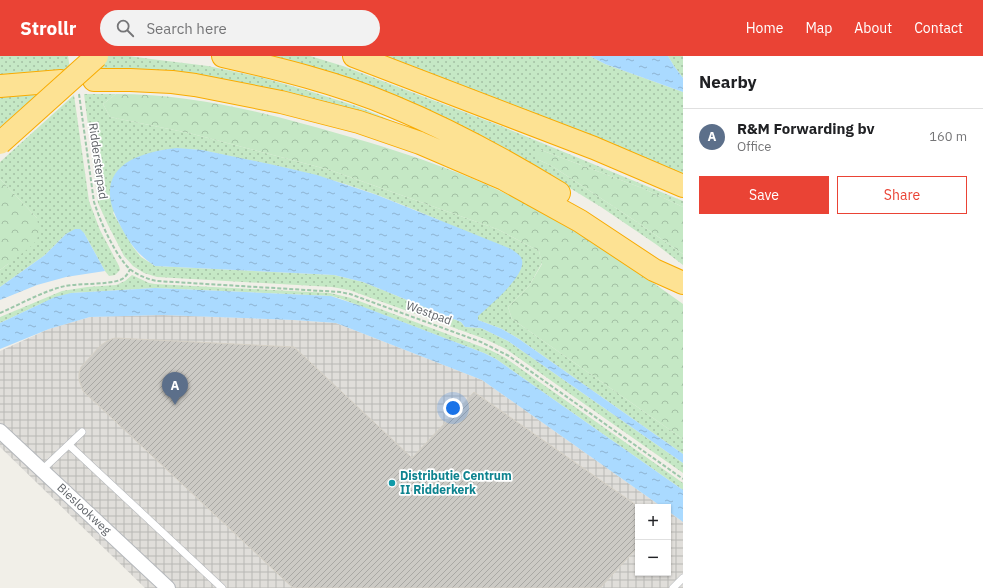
<!DOCTYPE html>
<html lang="en">
<head>
<meta charset="utf-8">
<style>
	body { margin:0; font-family:"IBM Plex Sans",sans-serif; background:#f2f2f2; color:#202124 }
	.controls { position:absolute; right:12px; bottom:12px; display:grid; overflow:hidden; border-radius:0px; box-shadow:0 1px 3px #0004 }
	.controls button { width:36px; height:36px; display:grid; place-items:center; padding:0; border:0; border-bottom:1px solid #e0e0e0; background:#fff; color:#202124; font:20px sans-serif }
	.you { position:absolute; left:453px; top:352px; width:14px; height:14px; margin:-10px; border:3px solid #fff; border-radius:50%; background:#1a73e8; box-shadow:0 0 0 6px #1a73e833 }
	.badge { display:grid; place-items:center; width:26px; height:26px; border-radius:50%; background:#ea4335; color:#fff; font-size:13px; font-weight:700 }
	.pin { position:absolute; translate:-50% -33px; filter:drop-shadow(0 1px 2px #0008) }
	.pin::after { content:''; position:absolute; top:21px; width:14px; height:12px; background:inherit; clip-path:polygon(0 0,100% 0,50% 100%) }
	.list { margin:0; padding:0; list-style:none }
	h2 { display:flex; justify-content:space-between; align-items:center; height:52px; margin:0; padding:0 16px; font-size:17px }
	h2 small { font-size:13px; font-weight:400; color:#757577 }
	.list li { display:grid; grid-template-columns:26px 1fr auto; gap:12px; align-items:center; box-sizing:border-box; height:56px; padding:0 16px; border-top:1px solid #e0e0e0 }
	.list b { display:block; font-size:15px; white-space:nowrap }
	.list p { margin:0; font-size:13px; white-space:nowrap; color:#757577 }
	.list em { font-size:13px; font-style:normal; color:#757577 }
	.actions { display:flex; gap:8px; padding:12px 16px }
	.actions a { flex:1; padding:9px 0; border:1px solid #ea4335; border-radius:0px; text-align:center; font-size:14px; color:#ea4335 }
	.actions .main { background:#ea4335; color:#fff }
	.icon { flex:none; width:22px; height:22px; fill:none; stroke:currentColor; stroke-width:2; stroke-linecap:round; stroke-linejoin:round }
	.map { position:relative; flex:none; width:683px; height:532px; overflow:hidden }
	header { display:flex; align-items:center; gap:24px; box-sizing:border-box; height:56px; padding:0 20px; background:#ea4335; color:#fff }
	header strong { font-size:19px }
	nav { display:flex; gap:22px; margin-inline-start:auto; font-size:14px }
	.search { width:280px; height:36px; background:#f2f2f2; display:flex; align-items:center; gap:10px; box-sizing:border-box; padding:0 14px; border-radius:22px; color:#757577; font-size:15px }
	main { display:flex }
	aside { flex:1; background:#fff }
	.map>svg:first-child { display:block }
	.industrial { fill:url(#industrial-grid) }
	.grass { fill:url(#grass-dots) }
	.forest { fill:url(#forest-crowns) }
	.water { fill:url(#water-ripples) }
	.building { fill:url(#building-hatch); stroke:#d6d1c6 }
	.lines { fill:none; stroke-linecap:round; stroke-linejoin:round }
	.lane-casing { stroke:#b5b8bc; stroke-width:8 }
	.street-casing { stroke:#b5b8bc; stroke-width:16 }
	.highway-casing { stroke:#f9ab00; stroke-width:24 }
	.path { stroke:#9cc7a9; stroke-width:2; stroke-dasharray:4 2; stroke-linecap:butt }
	.lane { stroke:#fff; stroke-width:7 }
	.street { stroke:#fff; stroke-width:14 }
	.highway { stroke:#fde293; stroke-width:22 }
	.highway-bridge-casing { stroke:#f9ab00; stroke-width:24; stroke-linecap:butt }
	.highway-bridge { stroke:#fde293; stroke-width:22 }
	.culture-dot { fill:#0f9aa8; stroke:#fff; stroke-width:1.5 }
	.labels { text-anchor:middle; stroke-width:3.5; stroke-linejoin:round; paint-order:stroke }
	.street-label { font-size:12px; fill:#5f6368; stroke:#fff }
	.culture-label { font-size:12px; font-weight:bold; fill:#0d838f; stroke:#fff; text-anchor:start }
</style>
</head>
<body>
<header>
<strong>Strollr</strong>
<div class="search"><svg class="icon" aria-label="search" viewBox="0 0 24 24"><circle cx="10" cy="10" r="6"/><path d="M15 15l6 6"/></svg>Search here</div>
<nav><a>Home</a><a>Map</a><a>About</a><a>Contact</a></nav>
</header>
<main>
<div class="map">
<svg width="683" height="532" viewBox="0 0 683 532">
	<defs>
		<pattern id="industrial-grid" width="8" height="8" patternUnits="userSpaceOnUse"><rect width="8" height="8" fill="#e0deda"/><path d="M0 4h8M4 0v8" fill="none" stroke="#b9b8b5"/></pattern>
		<pattern id="grass-dots" width="8" height="8" patternUnits="userSpaceOnUse"><rect width="8" height="8" fill="#c5e8c5"/><path d="M2 2h.1M6 6h.1" fill="none" stroke="#a3c0a4" stroke-width="1.8" stroke-linecap="round"/></pattern>
		<pattern id="forest-crowns" width="20" height="18" patternUnits="userSpaceOnUse"><rect width="20" height="18" fill="#c5e8c5"/><path d="M2 6a3 3 0 1 1 6 0M12 15a3 3 0 1 1 6 0" fill="none" stroke="#a3c0a4"/></pattern>
		<pattern id="water-ripples" width="26" height="14" patternUnits="userSpaceOnUse"><rect width="26" height="14" fill="#aadaff"/><path d="M2 4q2-2 4 0t4 0M15 11q2-2 4 0t4 0" fill="none" stroke="#8eb4d2"/></pattern>
		<pattern id="building-hatch" width="6" height="6" patternUnits="userSpaceOnUse"><rect width="6" height="6" fill="#cccac5"/><path d="M-1 1l2-2M0 6l6-6M5 7l2-2" fill="none" stroke="#a9a8a4"/></pattern>
	</defs>
	<rect width="100%" height="100%" fill="#f1efe8"/>
	<!-- industrial -->
	<path class="industrial" d="M 162,259 L 294,264 L 336,267 L 482,324 L 662,451 L 638,451 L 638,517 L 668,517 L 668,455 L 683,466 L 683,532 L 145,532 L 0,391 L 0,295 L 49,273 L 90,261 Z"/>
	<!-- grass -->
	<path class="grass" d="M 0,0 L 68,0 L 71,19 L 0,26 Z
		M 79,0 L 128,0 L 151,3 L 208,10 L 260,21 L 309,35 L 359,51 L 443,86 L 81,16 Z
		M 265,0 L 310,0 L 343,10 L 501,70 L 683,145 L 683,151 L 642,132 L 541,94 L 539,104 L 552,110 L 634,164 L 683,198 L 683,209 L 657,189 L 601,151 L 542,115 Z
		M 365,0 L 590,0 L 605,8 L 683,36 L 683,122 Z
		M 668,0 L 683,0 L 683,22 L 674,10 Z
		M 39,37 L 0,71 L 0,41 Z
		M 84,38 L 116,38 L 103,48 L 110,61 L 189,77 L 330,114 L 497,173 L 539,195 L 542,207 L 529,230 L 508,251 L 512,263 L 683,383 L 683,398 L 519,283 L 502,273 L 478,264 L 478,260 L 439,164 C 408,151 377,138 345,128 C 310,117 275,109 239,102 C 211,96 183,88 155,96 L 113,157 L 133,191 L 141,201 L 155,210 L 334,219 L 363,226 L 461,266 L 465,271 L 481,272 L 508,285 L 683,407 L 683,417 L 506,293 L 485,283 L 349,234 L 332,231 L 157,221 L 144,217 L 133,210 L 124,200 L 108,169 L 98,147 Z
		M 74,39 L 89,145 L 100,174 L 119,210 L 120,214 L 115,219 L 109,220 L 105,215 L 84,177 L 66,178 L 45,199 L 0,231 L 0,214 L 8,208 L 37,162 L 0,123 L 0,106 Z
		M 132,219 L 149,227 L 155,228 L 330,237 L 351,242 L 490,294 L 504,301 L 683,427 L 683,434 L 496,303 L 484,297 L 339,242 L 331,240 L 155,232 L 71,237 L 38,249 L 0,267 L 0,261 L 62,235 L 87,231 L 116,229 L 125,225 Z"/>
	<!-- forest -->
	<path class="forest" d="M 116,38 C 181,38 242,51 304,68 C 374,87 445,108 511,140 C 571,170 628,208 683,248 L 683,383 L 512,263 L 508,251 L 529,230 L 542,208 L 539,195 L 497,173 L 330,114 L 189,77 L 110,61 L 103,48 Z
		M 535,94 L 541,94 L 642,132 L 683,151 L 683,198 L 634,164 L 552,110 L 539,104 Z
		M 0,123 L 37,162 L 39,174 L 37,184 L 29,192 L 0,214 Z"/>
	<!-- water -->
	<path class="water" d="M 590,0 L 668,0 L 674,10 L 683,22 L 683,36 L 605,8 Z
		M 177,92 L 202,94 L 274,109 L 317,119 L 377,139 L 511,193 C 515,196 521,199 522,204 C 526,220 489,250 478,260 L 478,264 L 502,273 L 519,283 L 683,398 L 683,407 L 508,285 L 481,272 L 465,271 L 461,266 L 363,226 L 334,219 L 155,210 C 137,198 130,188 120,169 C 91,116 129,97 177,92 Z
		M 75,173 L 80,173 L 84,177 L 105,215 L 66,221 L 37,229 L 0,244 L 0,231 L 45,199 L 66,178 Z
		M 155,232 L 331,240 L 361,250 L 484,297 L 496,303 L 683,434 L 683,466 L 668,455 L 668,451 L 662,451 L 482,324 L 336,267 L 294,264 L 162,259 L 90,261 L 49,273 L 0,293 L 0,267 L 55,241 L 71,237 Z"/>
	<!-- building -->
	<path class="building" d="M 115,282 L 294,291 L 412,402 L 474,336 L 639,451 L 638,491 L 600,532 L 293,532 L 83,335 L 79,324 L 79,318 L 81,311 L 101,289 L 109,284 Z"/>
	<g class="lines">
		<!-- lane casing -->
		<g class="lane-casing">
			<path id="lane" d="M 69,389 L 222,532
				M 42,414 L 82,376
				M 673,532 L 683,522"/>
		</g>
		<!-- street casing -->
		<g class="street-casing">
			<path id="street" d="M 0,375 L 168,532"/>
		</g>
		<!-- highway casing -->
		<g class="highway-casing">
			<path id="highway" d="M 223,0 C 280,13 338,27 392,50 C 450,74 505,104 559,137
				M 354,0 L 594,92 L 683,130
				M 94,24 L 130,24 L 172,26 L 195,29 L 281,46 L 359,66 L 420,87 L 504,123 L 580,165 L 654,214 L 683,227
				M 0,30 L 61,25"/>
		</g>
		<!-- path -->
		<path class="path" d="M 79,38 L 94,146 C 101,167 111,190 125,208 C 132,217 146,223 157,225 L 340,236 L 350,238 L 481,286 L 509,300 L 683,423
			M 0,257 C 21,248 43,235 65,230 C 81,227 107,229 120,224 C 125,222 128,218 130,213"/>
		<!-- lane -->
		<use href="#lane" class="lane"/>
		<!-- street -->
		<use href="#street" class="street"/>
		<!-- highway -->
		<use href="#highway" class="highway"/>
		<!-- highway-bridge casing -->
		<g class="highway-bridge-casing">
			<path id="highway-bridge" d="M 0,87 L 97,0"/>
		</g>
		<!-- highway-bridge -->
		<use href="#highway-bridge" class="highway-bridge"/>
	</g>
	<!-- markers -->
	<circle class="culture-dot" cx="392" cy="427" r="4"/>
	<g class="labels">
		<!-- street labels -->
		<g class="street-label">
			<text transform="translate(98 105) rotate(82)" y="4">Riddersterpad</text>
			<text transform="translate(429 257) rotate(20)" y="4">Westpad</text>
			<text transform="translate(84 453) rotate(43)" y="4">Bieslookweg</text>
		</g>
		<!-- culture labels -->
		<g class="culture-label">
			<text x="400" y="424">Distributie Centrum<tspan x="400" dy="14">II Ridderkerk</tspan></text>
		</g>
	</g>
</svg>
<div class="controls">
<button>+</button>
<button>−</button>
</div>
<div class="you"></div>
<div class="pin badge" style="left:175px;top:349px;background:#5c6f8a">A</div>
</div>
<aside>
<h2>Nearby<small></small></h2>
<ul class="list">
<li><span class="badge" style="background:#5c6f8a">A</span><div><b>R&amp;M Forwarding bv</b><p>Office</p></div><em>160 m</em></li>
</ul>
<div class="actions"><a class="main">Save</a><a>Share</a></div>
</aside>
</main>
</body>
</html>
